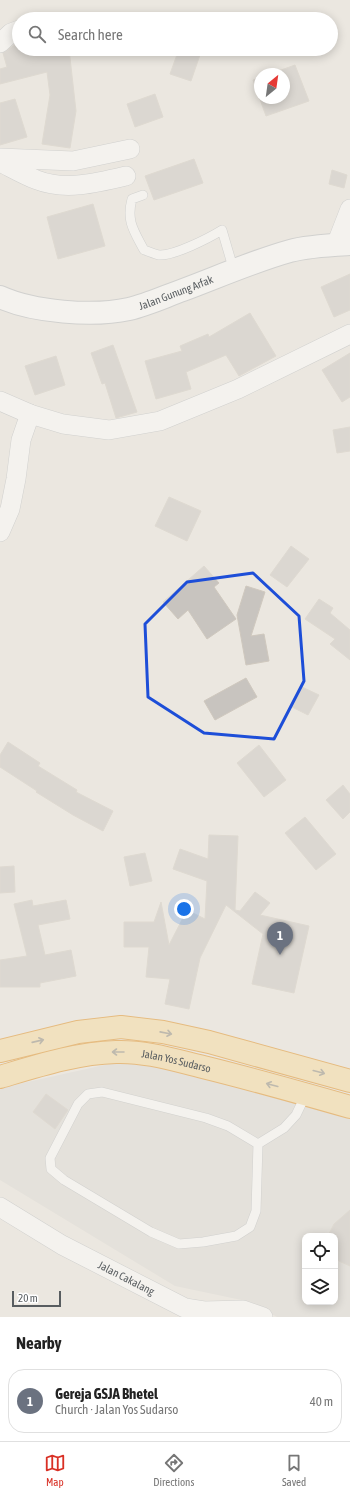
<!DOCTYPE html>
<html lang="en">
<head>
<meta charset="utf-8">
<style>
	body { margin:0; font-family:"Asap Condensed",sans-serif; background:#f6f6f6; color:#222 }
	.controls { position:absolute; right:12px; bottom:12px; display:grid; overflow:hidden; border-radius:8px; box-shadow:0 2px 10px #0003 }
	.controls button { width:36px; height:36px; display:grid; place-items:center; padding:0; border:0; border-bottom:1px solid #e0e0e0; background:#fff; color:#222; font:20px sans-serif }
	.compass { position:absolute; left:254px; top:68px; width:36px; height:36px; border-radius:50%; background:#fff; box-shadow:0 2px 10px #0003; rotate:29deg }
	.scale { position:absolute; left:12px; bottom:10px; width:49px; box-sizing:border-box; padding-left:4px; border:2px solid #585d60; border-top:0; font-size:11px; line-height:14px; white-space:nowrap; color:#585d60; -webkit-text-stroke:3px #fff; paint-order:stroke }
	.you { position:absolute; left:184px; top:909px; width:14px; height:14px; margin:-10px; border:3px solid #fff; border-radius:50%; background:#1a73e8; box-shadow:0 0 0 6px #1a73e833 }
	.badge { display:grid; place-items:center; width:26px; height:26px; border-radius:50%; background:#d93025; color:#fff; font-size:13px; font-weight:700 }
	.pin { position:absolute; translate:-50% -33px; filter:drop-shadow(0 1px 2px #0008) }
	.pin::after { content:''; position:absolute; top:21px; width:14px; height:12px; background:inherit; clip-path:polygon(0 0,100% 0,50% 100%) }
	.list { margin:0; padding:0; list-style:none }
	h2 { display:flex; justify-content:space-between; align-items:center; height:52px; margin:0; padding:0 16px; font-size:17px }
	h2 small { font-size:13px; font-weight:400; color:#767676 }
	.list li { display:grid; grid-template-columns:26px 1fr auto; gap:12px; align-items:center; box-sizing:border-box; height:64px; margin:0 8px 8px; padding:0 8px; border:1px solid #e0e0e0; border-radius:16px }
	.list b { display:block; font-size:15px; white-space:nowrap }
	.list p { margin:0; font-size:13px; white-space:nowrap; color:#767676 }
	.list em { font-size:13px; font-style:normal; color:#767676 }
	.icon { flex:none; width:22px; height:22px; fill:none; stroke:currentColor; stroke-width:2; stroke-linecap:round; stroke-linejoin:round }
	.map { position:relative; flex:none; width:350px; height:1317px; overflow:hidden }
	.search { position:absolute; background:#fff; box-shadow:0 2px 10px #0003; left:12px; right:12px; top:12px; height:44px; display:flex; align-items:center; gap:10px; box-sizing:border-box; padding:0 14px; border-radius:22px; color:#767676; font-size:15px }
	.sheet { height:124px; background:#fff }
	nav { display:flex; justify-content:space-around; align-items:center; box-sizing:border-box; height:56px; border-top:1px solid #e0e0e0; background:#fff; font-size:11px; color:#767676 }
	nav a { display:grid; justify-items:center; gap:2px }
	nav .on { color:#d93025 }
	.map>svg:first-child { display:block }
	.industrial { fill:#dcd9d4; fill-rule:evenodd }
	.building { fill:#c8c4bf; stroke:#cfc8be }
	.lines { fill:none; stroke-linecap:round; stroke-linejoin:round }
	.service-casing { stroke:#b2b6ba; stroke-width:10 }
	.minor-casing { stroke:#b2b6ba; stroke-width:20 }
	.tertiary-casing { stroke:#b2b6ba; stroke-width:24 }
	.trunk-casing { stroke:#df860c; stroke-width:24 }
	.service { stroke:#fff; stroke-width:9 }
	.minor { stroke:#fff; stroke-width:19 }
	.tertiary { stroke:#fff; stroke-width:22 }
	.trunk { stroke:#f8da98; stroke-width:22 }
	.oneway { stroke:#888271 }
	.marked { fill:none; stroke:#1d4ed8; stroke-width:3; stroke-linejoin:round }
	.labels { text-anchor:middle; stroke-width:3; stroke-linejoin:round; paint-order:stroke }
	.street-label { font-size:11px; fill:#585d60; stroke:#fff }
</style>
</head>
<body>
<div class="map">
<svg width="350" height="1317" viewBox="0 0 350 1317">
	<rect width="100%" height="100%" fill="#ebe7e0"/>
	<!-- industrial -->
	<path class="industrial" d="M 141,1057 L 350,1110 L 350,1317 L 277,1317 L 251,1302 L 175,1286 L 0,1180 L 0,1088 ZM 305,1236 L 335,1236 L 335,1302 L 305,1302 Z"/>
	<!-- building -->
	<path class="building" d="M 19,42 L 19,49 L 69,49 L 76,111 L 70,148 L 42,144 L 50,95 L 47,72 L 0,84 L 0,69 L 7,67 L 3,53 Z
		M 179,49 L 202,49 L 191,81 L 170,74 Z
		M 295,65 L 309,101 L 266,116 L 253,80 L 260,78 L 260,98 L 284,98 L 284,74 L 270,74 Z
		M 155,94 L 163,117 L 135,127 L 127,104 Z
		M 15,99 L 27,137 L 0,145 L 0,103 Z
		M 194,159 L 203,183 L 154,200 L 145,176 Z
		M 332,170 L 347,175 L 344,188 L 329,184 Z
		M 93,204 L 105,246 L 58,259 L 47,217 Z
		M 350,274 L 350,310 L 334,317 L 321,287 Z
		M 250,313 L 276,356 L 239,376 L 226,355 L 186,372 L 191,389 L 156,399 L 145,361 L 182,351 L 180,346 L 208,334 L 209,337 Z
		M 113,345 L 137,412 L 116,418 L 105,383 L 102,384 L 91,353 Z
		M 350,353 L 350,397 L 342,402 L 322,370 Z
		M 56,356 L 65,385 L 35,395 L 25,366 Z
		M 350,427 L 350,451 L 337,453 L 333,430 Z
		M 169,497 L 201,511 L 187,541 L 155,526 Z
		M 291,546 L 309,559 L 287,587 L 270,575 Z
		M 204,566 L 219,583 L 214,587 L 236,619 L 207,639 L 188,610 L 178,619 L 163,602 Z
		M 246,586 L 265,592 L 251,636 L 264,634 L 269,661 L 246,665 L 237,615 Z
		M 319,599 L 333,608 L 330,613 L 350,630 L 350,660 L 330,644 L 335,639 L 305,619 Z
		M 246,678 L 257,697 L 215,720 L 204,701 Z
		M 302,687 L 319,695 L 308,715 L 292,707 Z
		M 8,742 L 40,763 L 38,766 L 77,790 L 76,792 L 113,811 L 103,831 L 73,815 L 36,792 L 37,791 L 0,767 L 0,755 Z
		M 259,745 L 286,780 L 264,797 L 237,763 Z
		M 343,785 L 350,794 L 350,812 L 343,819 L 326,800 Z
		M 305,817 L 336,854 L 316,870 L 285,833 Z
		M 209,835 L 238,836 L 235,910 L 240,911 L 255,892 L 270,903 L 260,915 L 309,926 L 294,993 L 252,984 L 263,934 L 226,905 L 200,958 L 189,1009 L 165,1004 L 170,979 L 146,977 L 149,947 L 124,947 L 124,922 L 154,922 L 161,902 L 169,945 L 187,910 L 205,919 L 207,881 L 173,869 L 180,849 L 208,859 Z
		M 145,853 L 152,881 L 130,886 L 124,857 Z
		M 14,866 L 15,892 L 0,893 L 0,867 Z
		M 32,900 L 33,906 L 66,900 L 70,919 L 38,925 L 45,955 L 71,950 L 76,976 L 40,983 L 40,987 L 0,987 L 0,960 L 27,956 L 14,904 Z
		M 46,1094 L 68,1110 L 55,1129 L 33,1112 Z
		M 350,1210 L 350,1266 L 339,1261 L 335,1256 L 335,1236 L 328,1236 L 334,1224 Z"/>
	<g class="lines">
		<!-- service casing -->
		<g class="service-casing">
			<path id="service" d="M 143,195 L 132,199 C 126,221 134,231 144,250 C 148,251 154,254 159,255 C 174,256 209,238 222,230 L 234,271
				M 102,1092 L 206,1118 L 228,1126 L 258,1144 L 256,1211 L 250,1227 L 236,1236 L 203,1242 L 179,1244 L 151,1232 L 64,1180 L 51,1169 L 50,1158 L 78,1104 L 88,1094 Z
				M 258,1144 L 284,1128 L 296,1115 L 306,1094"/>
		</g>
		<!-- minor casing -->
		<g class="minor-casing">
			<g id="minor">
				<path d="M 0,43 L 11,33 L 19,30"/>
				<path d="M 0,158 L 73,161 L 130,149"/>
				<path d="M 0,162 C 12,168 24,175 37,180 C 65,191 97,183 126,176"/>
				<path d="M 336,245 L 350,209"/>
				<path d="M 0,401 L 30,414 L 63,424 L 109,430 L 160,421 L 238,389 L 350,334"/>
				<path d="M 0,532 L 10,509 L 16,479 L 21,440 L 30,414"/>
				<path id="s1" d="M 0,1207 L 62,1245 L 185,1308 L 204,1311 L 243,1310 L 263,1317"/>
			</g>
		</g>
		<!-- tertiary casing -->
		<g class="tertiary-casing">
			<g id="tertiary">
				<path id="s2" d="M 0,297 C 33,312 93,317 129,309 C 147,305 166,296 183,290 C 218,277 254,261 290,251 C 307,246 331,245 350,244"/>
			</g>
		</g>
		<!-- trunk casing -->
		<g class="trunk-casing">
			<g id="trunk">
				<path d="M 0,1051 L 78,1032 L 121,1027 L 163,1032 L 209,1042 L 350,1081"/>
				<path id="s3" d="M 0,1077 C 37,1066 77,1053 116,1052 C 146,1051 174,1060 203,1067 C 252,1079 301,1093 350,1107"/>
			</g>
		</g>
		<!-- service -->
		<use href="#service" class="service"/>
		<!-- minor -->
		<use href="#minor" class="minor"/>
		<!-- tertiary -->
		<use href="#tertiary" class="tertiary"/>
		<!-- trunk -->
		<use href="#trunk" class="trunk"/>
	</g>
	<!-- one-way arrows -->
	<defs><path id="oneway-shaft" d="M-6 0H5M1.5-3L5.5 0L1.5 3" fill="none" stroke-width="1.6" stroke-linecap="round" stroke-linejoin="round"/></defs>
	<g class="oneway">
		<use href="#oneway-shaft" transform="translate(166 1033) rotate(11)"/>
		<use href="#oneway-shaft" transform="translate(38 1041) rotate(-13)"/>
		<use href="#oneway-shaft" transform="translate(118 1052) rotate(-180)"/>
		<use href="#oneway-shaft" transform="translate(319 1072) rotate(15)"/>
		<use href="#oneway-shaft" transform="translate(272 1085) rotate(-165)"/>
	</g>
	<!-- marked area -->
	<path d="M0 0H350V1317H0ZM 253,573 L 299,616 L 304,681 L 274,739 L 204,733 L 148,697 L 145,624 L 187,582 Z" fill="#ebe7e0" fill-opacity=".55" fill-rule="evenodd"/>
	<path class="marked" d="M 253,573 L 299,616 L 304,681 L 274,739 L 204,733 L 148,697 L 145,624 L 187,582 Z"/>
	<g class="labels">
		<!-- street labels -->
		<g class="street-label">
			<text dy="4" stroke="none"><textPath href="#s2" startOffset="181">Jalan Gunung Arfak</textPath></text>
			<text dy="4" stroke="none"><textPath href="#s3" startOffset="180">Jalan Yos Sudarso</textPath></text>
			<text dy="4" stroke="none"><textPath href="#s1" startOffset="145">Jalan Cakalang</textPath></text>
		</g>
	</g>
</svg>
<div class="controls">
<button><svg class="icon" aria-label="locate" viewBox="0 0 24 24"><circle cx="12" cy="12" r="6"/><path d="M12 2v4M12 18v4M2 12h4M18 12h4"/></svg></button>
<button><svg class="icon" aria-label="layers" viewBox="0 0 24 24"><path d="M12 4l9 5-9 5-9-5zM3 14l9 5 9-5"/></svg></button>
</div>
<svg class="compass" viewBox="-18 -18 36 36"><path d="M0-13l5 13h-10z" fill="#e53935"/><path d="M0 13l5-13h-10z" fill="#767676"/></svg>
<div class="scale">20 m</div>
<div class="you"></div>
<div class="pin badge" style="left:280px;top:955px;background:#6b7280">1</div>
<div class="search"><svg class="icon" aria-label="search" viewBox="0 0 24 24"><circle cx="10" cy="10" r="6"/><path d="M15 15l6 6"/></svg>Search here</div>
</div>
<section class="sheet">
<h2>Nearby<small></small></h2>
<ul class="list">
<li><span class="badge" style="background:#6b7280">1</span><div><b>Gereja GSJA Bhetel</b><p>Church · Jalan Yos Sudarso</p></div><em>40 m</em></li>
</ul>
</section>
<nav>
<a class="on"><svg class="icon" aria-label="map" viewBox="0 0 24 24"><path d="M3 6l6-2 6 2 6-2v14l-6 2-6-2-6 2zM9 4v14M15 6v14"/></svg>Map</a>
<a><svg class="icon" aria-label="directions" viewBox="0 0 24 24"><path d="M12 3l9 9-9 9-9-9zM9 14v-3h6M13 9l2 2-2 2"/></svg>Directions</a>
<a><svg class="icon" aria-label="saved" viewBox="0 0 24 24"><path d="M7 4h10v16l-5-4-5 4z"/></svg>Saved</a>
</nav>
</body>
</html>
